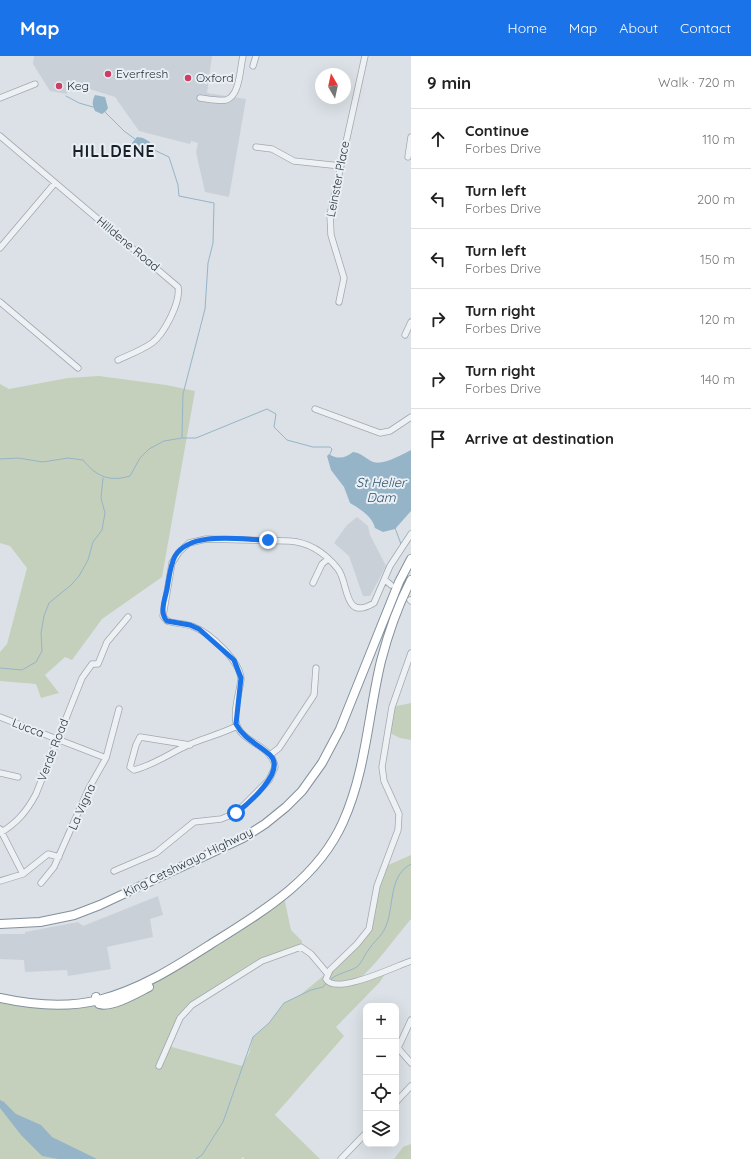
<!DOCTYPE html>
<html lang="en">
<head>
<meta charset="utf-8">
<style>
	body { margin:0; font-family:Quicksand,sans-serif; background:#f2f2f2; color:#222 }
	.controls { position:absolute; right:12px; bottom:12px; display:grid; overflow:hidden; border-radius:8px; box-shadow:0 4px 16px #0002 }
	.controls button { width:36px; height:36px; display:grid; place-items:center; padding:0; border:0; border-bottom:1px solid #e0e0e0; background:#fff; color:#222; font:20px sans-serif }
	.compass { position:absolute; left:315px; top:12px; width:36px; height:36px; border-radius:50%; background:#fff; box-shadow:0 4px 16px #0002; rotate:351deg }
	.stop { position:absolute; width:12px; height:12px; margin:-9px; border:3px solid #1a73e8; border-radius:50%; background:#fff }
	.stop.end { background:#1a73e8; border-color:#fff; box-shadow:0 1px 4px #0008 }
	.list { margin:0; padding:0; list-style:none }
	h2 { display:flex; justify-content:space-between; align-items:center; height:52px; margin:0; padding:0 16px; font-size:17px }
	h2 small { font-size:13px; font-weight:400; color:#767676 }
	.list li { display:grid; grid-template-columns:26px 1fr auto; gap:12px; align-items:center; box-sizing:border-box; height:60px; padding:0 16px; border-top:1px solid #e0e0e0 }
	.list b { display:block; font-size:15px; white-space:nowrap }
	.list p { margin:0; font-size:13px; white-space:nowrap; color:#767676 }
	.list em { font-size:13px; font-style:normal; color:#767676 }
	.icon { flex:none; width:22px; height:22px; fill:none; stroke:currentColor; stroke-width:2; stroke-linecap:round; stroke-linejoin:round }
	.map { position:relative; flex:none; width:411px; height:1103px; overflow:hidden }
	header { display:flex; align-items:center; gap:24px; box-sizing:border-box; height:56px; padding:0 20px; background:#1a73e8; color:#fff }
	header strong { font-size:19px }
	nav { display:flex; gap:22px; margin-inline-start:auto; font-size:14px }
	main { display:flex }
	aside { flex:1; background:#fff }
	.map>svg:first-child { display:block }
	.built { fill:#c9d0d8 }
	.green { fill:#c4d0bc }
	.water { fill:#95b4c7 }
	.lines { fill:none; stroke-linecap:round; stroke-linejoin:round }
	.stream { stroke:#95b4c7; stroke-width:1 }
	.minor-casing { stroke:#a1a8b0; stroke-width:7 }
	.highway-casing { stroke:#83909c; stroke-width:10 }
	.minor { stroke:#eef1f4; stroke-width:5.5 }
	.highway { stroke:#fff; stroke-width:8 }
	.route { stroke:#1a73e8; stroke-width:5 }
	.poi-dot { fill:#ce3d66; stroke:#eaeff4; stroke-width:1.5 }
	.labels { text-anchor:middle; stroke-width:4; stroke-linejoin:round; paint-order:stroke }
	.poi-label { font-size:12px; fill:#25303c; stroke:#eaeff4; text-anchor:start }
	.street-label { font-size:12px; fill:#25303c; stroke:#eaeff4 }
	.water-label { font-size:13px; font-style:italic; fill:#30546f; stroke:#eaeff4 }
	.district-label { font-size:16px; font-weight:bold; letter-spacing:1px; fill:#18212c; stroke:#eaeff4 }
</style>
</head>
<body>
<header>
<strong>Map</strong>
<nav><a>Home</a><a>Map</a><a>About</a><a>Contact</a></nav>
</header>
<main>
<div class="map">
<svg width="411" height="1103" viewBox="0 0 411 1103">
	<rect width="100%" height="100%" fill="#dbe1e6"/>
	<!-- built -->
	<path class="built" d="M 34,0 L 212,0 L 207,37 L 246,43 L 229,141 L 205,136 L 196,96 L 198,87 L 191,85 L 190,88 L 139,75 L 115,41 L 74,28 L 66,38 L 50,35 L 33,8 Z
		M 357,461 L 368,470 L 370,479 L 386,510 L 370,540 L 363,540 L 349,500 L 334,487 L 347,469 Z
		M 158,840 L 163,859 L 150,863 L 153,881 L 107,891 L 111,913 L 68,920 L 67,914 L 25,916 L 24,904 L 0,903 L 0,878 L 25,878 L 25,876 L 78,866 L 83,870 Z"/>
	<!-- green -->
	<path class="green" d="M 99,320 L 166,329 L 195,335 L 162,521 L 102,563 L 72,604 L 65,601 L 45,619 L 59,637 L 41,642 L 36,628 L 0,625 L 0,596 L 7,588 L 27,512 L 10,490 L 0,487 L 0,328 L 9,333 L 68,322 Z
		M 411,647 L 411,684 L 400,682 L 388,676 L 392,651 Z
		M 411,799 L 411,863 C 393,884 378,907 357,925 L 388,914 L 379,927 L 336,971 L 344,980 L 275,1059 L 320,1103 L 244,1103 L 243,1101 L 241,1103 L 0,1103 L 0,942 L 66,948 L 141,930 L 284,841 L 291,874 L 302,885 L 301,891 L 268,902 L 183,956 L 168,990 L 242,1010 L 249,997 L 253,981 L 269,967 L 284,947 L 300,939 L 327,917 L 367,877 L 384,811 Z
		M 411,1088 L 411,1103 L 394,1103 L 403,1091 Z"/>
	<!-- water -->
	<path class="water" d="M 95,39 L 105,41 L 108,52 L 106,55 L 102,58 L 95,55 C 92,49 92,45 95,39 Z
		M 137,81 L 143,82 L 150,86 L 149,94 L 141,96 L 134,92 L 132,87 Z
		M 411,394 L 411,455 L 395,473 L 383,476 L 375,472 C 372,460 360,453 350,447 L 344,431 L 331,414 L 327,400 L 329,398 C 338,404 346,402 353,396 C 361,397 364,401 371,405 C 381,411 401,399 411,394 Z
		M 0,1044 L 4,1046 L 16,1058 L 41,1069 L 52,1081 L 97,1103 L 58,1103 L 42,1100 L 21,1079 L 0,1052 Z"/>
	<g class="lines">
		<!-- stream -->
		<path class="stream" d="M 66,40 L 79,47 L 93,51
			M 105,56 L 124,75 L 135,83
			M 150,92 L 169,101 L 178,129 L 179,140 L 214,147 L 213,187 L 208,207 L 205,253 L 183,338 L 182,381
			M 0,403 L 18,402 L 43,406 L 68,402 L 83,404 C 97,421 109,426 130,420 L 140,402 L 149,393 L 164,385 L 182,382 L 196,382 L 267,353 L 276,358 L 274,371 L 287,384 L 313,391 L 330,391 L 332,393 L 330,398
			M 395,472 L 401,488
			M 0,612 L 22,614 L 36,606 L 42,595 L 41,577 L 44,560 L 49,547 L 71,529 L 79,520 L 88,504 L 93,486 L 102,474 L 105,457 L 101,442 L 103,422
			M 330,924 C 338,916 352,916 359,909 C 363,904 365,898 369,893 C 373,887 379,882 383,876 C 396,855 386,821 411,808
			M 196,1103 L 202,1099 L 223,1066 L 253,981 L 269,967 L 284,947 L 311,934 L 323,931 L 327,926"/>
		<!-- minor casing -->
		<g class="minor-casing">
			<path id="minor" d="M 253,10 L 256,0
				M 0,42 L 35,28
				M 200,42 C 208,43 218,45 226,44 C 240,40 240,12 243,0
				M 0,80 L 178,231 C 181,246 164,278 152,287 C 142,294 129,299 118,304
				M 256,91 L 272,93 L 294,105 L 341,110
				M 408,101 L 411,81
				M 0,192 L 55,127
				M 0,246 L 78,312
				M 339,246 L 344,222 L 331,179 L 330,159 L 365,0
				M 405,279 L 411,266
				M 315,353 L 380,377 L 390,375 L 411,361
				M 385,524 L 391,529
				M 313,527 L 322,508 L 328,503
				M 410,544 L 411,545
				M 411,597 L 392,651 L 382,711 L 384,725 L 399,758 L 398,774 L 377,830 L 369,873 L 357,888 L 330,914 L 326,923 C 335,940 396,910 411,905
				M 0,661 L 106,702 L 89,732 L 54,811 L 41,827
				M 190,689 L 140,681 L 136,689 L 130,711 L 134,714 C 154,709 170,697 188,689 C 204,682 221,678 237,670
				M 270,699 L 279,692 L 314,639 L 316,612
				M 106,702 L 119,653
				M 0,717 L 18,721
				M 0,773 L 23,818
				M 0,777 C 17,767 27,755 36,738 L 82,622 L 92,608 L 98,608 L 107,586 L 128,561
				M 114,815 L 156,797 L 194,766 L 221,763 L 236,757 L 269,724 L 275,711 C 273,689 240,687 236,666 C 233,653 240,636 241,623 C 240,605 210,577 194,571 C 186,567 176,568 167,565 L 163,560 L 172,507 L 179,496 L 189,487 L 206,483 L 289,485 C 309,486 326,498 338,513 C 349,527 343,566 374,547 L 390,510 L 411,478
				M 0,825 L 23,818 L 48,798 L 59,801
				M 397,991 L 411,1007
				M 398,992 L 411,964
				M 159,1010 L 180,962 L 192,949 L 262,905 L 301,891 L 311,898 L 327,917
				M 396,1046 L 411,1030
				M 341,1103 L 366,1077"/>
		</g>
		<!-- highway casing -->
		<g class="highway-casing">
			<path id="highway" d="M 0,868 L 40,866 L 74,859 L 100,849 L 243,782 L 265,768 L 286,751 L 302,735 L 322,707 L 340,673 L 399,526 L 411,503
				M 96,941 L 99,948 C 112,952 137,937 149,931
				M 0,942 C 32,949 67,952 99,944 C 141,933 175,911 211,888 C 262,856 317,824 343,766 C 366,715 368,659 381,605 C 388,578 398,549 411,524"/>
		</g>
		<!-- minor -->
		<use href="#minor" class="minor"/>
		<!-- highway -->
		<use href="#highway" class="highway"/>
	</g>
	<g class="lines">
		<!-- route -->
		<path class="route" d="M 236,757 C 248,748 287,715 270,699 C 259,689 243,682 236,668 L 241,622 L 234,604 L 199,573 L 190,569 L 167,565 C 159,557 165,543 167,533 C 169,522 170,510 175,500 C 191,474 242,484 268,484"/>
	</g>
	<!-- markers -->
	<g class="poi-dot">
		<circle cx="108" cy="18" r="4"/>
		<circle cx="188" cy="22" r="4"/>
		<circle cx="59" cy="30" r="4"/>
	</g>
	<g class="labels">
		<!-- poi labels -->
		<g class="poi-label">
			<text x="116" y="22">Everfresh</text>
			<text x="196" y="26">Oxford</text>
			<text x="67" y="34">Keg</text>
		</g>
		<!-- street labels -->
		<g class="street-label">
			<text transform="translate(338 123) rotate(-79)" y="4">Leinster Place</text>
			<text transform="translate(128 188) rotate(40)" y="4">Hilldene Road</text>
			<text transform="translate(28 672) rotate(21)" y="4">Lucca</text>
			<text transform="translate(53 694) rotate(-69)" y="4">Verde Road</text>
			<text transform="translate(82 751) rotate(-66)" y="4">La Vigna</text>
			<text transform="translate(188 806) rotate(-26)" y="4">King Cetshwayo Highway</text>
		</g>
		<!-- water labels -->
		<g class="water-label">
			<text x="381" y="431">St Helier<tspan x="381" dy="15">Dam</tspan></text>
		</g>
		<!-- district labels -->
		<g class="district-label">
			<text x="114" y="101">HILLDENE</text>
		</g>
	</g>
</svg>
<div class="controls">
<button>+</button>
<button>−</button>
<button><svg class="icon" aria-label="locate" viewBox="0 0 24 24"><circle cx="12" cy="12" r="6"/><path d="M12 2v4M12 18v4M2 12h4M18 12h4"/></svg></button>
<button><svg class="icon" aria-label="layers" viewBox="0 0 24 24"><path d="M12 4l9 5-9 5-9-5zM3 14l9 5 9-5"/></svg></button>
</div>
<svg class="compass" viewBox="-18 -18 36 36"><path d="M0-13l5 13h-10z" fill="#e53935"/><path d="M0 13l5-13h-10z" fill="#767676"/></svg>
<div class="stop" style="left:236px;top:757px"></div>
<div class="stop end" style="left:268px;top:484px"></div>
</div>
<aside>
<h2>9 min<small>Walk · 720 m</small></h2>
<ul class="list">
<li><svg class="icon" aria-label="ahead" viewBox="0 0 24 24"><path d="M12 20V5M6 11l6-6 6 6"/></svg><div><b>Continue</b><p>Forbes Drive</p></div><em>110 m</em></li>
<li><svg class="icon" aria-label="left" viewBox="0 0 24 24"><path d="M17 20v-9H6M10 6l-5 5 5 5"/></svg><div><b>Turn left</b><p>Forbes Drive</p></div><em>200 m</em></li>
<li><svg class="icon" aria-label="left" viewBox="0 0 24 24"><path d="M17 20v-9H6M10 6l-5 5 5 5"/></svg><div><b>Turn left</b><p>Forbes Drive</p></div><em>150 m</em></li>
<li><svg class="icon" aria-label="right" viewBox="0 0 24 24"><path d="M7 20v-9h11M14 6l5 5-5 5"/></svg><div><b>Turn right</b><p>Forbes Drive</p></div><em>120 m</em></li>
<li><svg class="icon" aria-label="right" viewBox="0 0 24 24"><path d="M7 20v-9h11M14 6l5 5-5 5"/></svg><div><b>Turn right</b><p>Forbes Drive</p></div><em>140 m</em></li>
<li><svg class="icon" aria-label="arrive" viewBox="0 0 24 24"><path d="M6 21V4h12l-3 4 3 4H6"/></svg><div><b>Arrive at destination</b></div></li>
</ul>
</aside>
</main>
</body>
</html>
